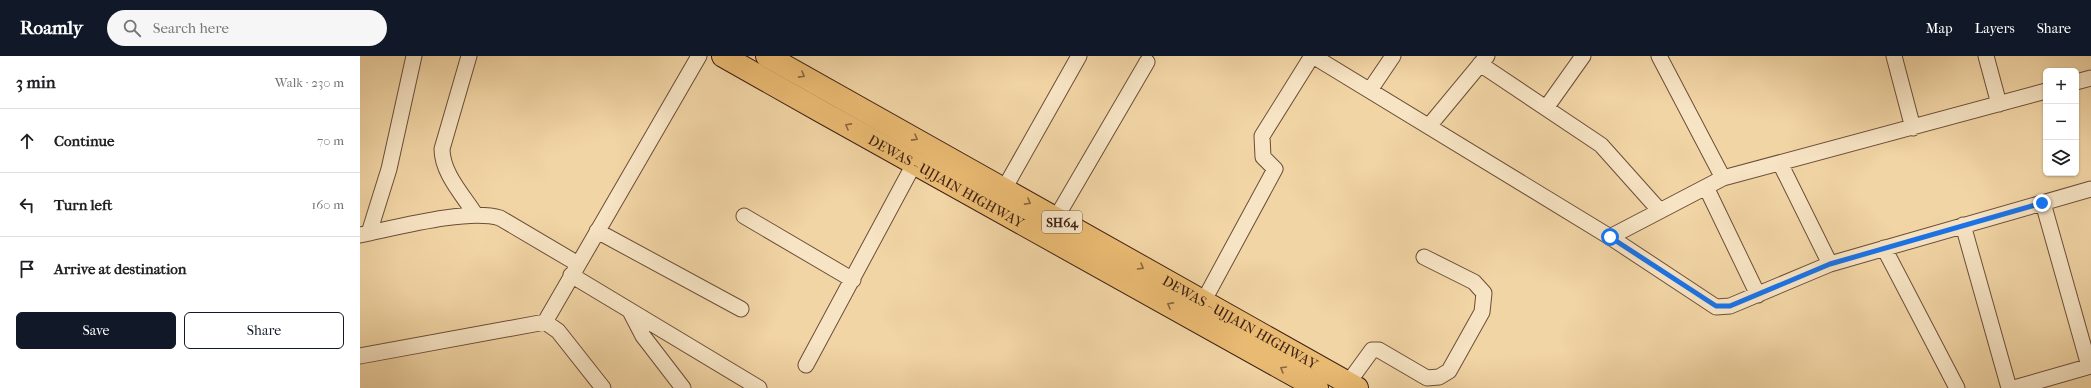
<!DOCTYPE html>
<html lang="en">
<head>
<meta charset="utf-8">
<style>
	body { margin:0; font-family:"IM FELL French Canon",serif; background:#f6f6f6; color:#202124 }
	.controls { position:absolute; right:12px; top:12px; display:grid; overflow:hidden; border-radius:6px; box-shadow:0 1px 3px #0004 }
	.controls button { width:36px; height:36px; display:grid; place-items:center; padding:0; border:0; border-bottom:1px solid #e0e0e0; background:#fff; color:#202124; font:20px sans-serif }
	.stop { position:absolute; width:12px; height:12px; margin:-9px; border:3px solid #1a73e8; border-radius:50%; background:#fff }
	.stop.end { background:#1a73e8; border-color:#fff; box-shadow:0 1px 4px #0008 }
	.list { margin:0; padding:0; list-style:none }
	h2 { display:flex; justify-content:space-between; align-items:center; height:52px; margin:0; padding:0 16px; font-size:17px }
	h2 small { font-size:13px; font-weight:400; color:#757577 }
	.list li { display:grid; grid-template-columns:26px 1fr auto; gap:12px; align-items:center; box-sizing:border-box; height:64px; padding:0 16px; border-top:1px solid #e0e0e0 }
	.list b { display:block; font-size:15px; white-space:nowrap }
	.list em { font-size:13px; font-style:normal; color:#757577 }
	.actions { display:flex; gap:8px; padding:12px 16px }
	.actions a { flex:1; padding:9px 0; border:1px solid #111827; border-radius:6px; text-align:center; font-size:14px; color:#111827 }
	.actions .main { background:#111827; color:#fff }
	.icon { flex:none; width:22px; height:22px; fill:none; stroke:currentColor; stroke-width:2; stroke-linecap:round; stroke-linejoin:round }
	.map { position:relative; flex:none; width:1731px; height:332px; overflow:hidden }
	header { display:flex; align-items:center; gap:24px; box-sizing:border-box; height:56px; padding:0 20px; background:#111827; color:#fff }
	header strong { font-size:19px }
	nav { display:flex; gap:22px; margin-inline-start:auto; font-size:14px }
	.search { width:280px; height:36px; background:#f6f6f6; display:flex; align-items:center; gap:10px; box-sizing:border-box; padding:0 14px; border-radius:22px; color:#757577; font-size:15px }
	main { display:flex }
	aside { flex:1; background:#fff }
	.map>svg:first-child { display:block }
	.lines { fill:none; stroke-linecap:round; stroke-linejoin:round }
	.minor-casing { stroke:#6b4e38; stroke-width:17 }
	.primary-casing { stroke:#3e2114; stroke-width:24 }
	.minor { stroke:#f7e4c4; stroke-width:15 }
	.primary { stroke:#e9ba72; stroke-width:22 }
	.oneway { stroke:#8b663e }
	.route { stroke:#1a73e8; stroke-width:5 }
	.labels { text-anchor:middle; stroke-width:4; stroke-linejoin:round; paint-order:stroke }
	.shield { fill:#f7e4c4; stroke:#765c49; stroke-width:1 }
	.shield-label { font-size:13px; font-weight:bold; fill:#3e2114 }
	.street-label { font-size:14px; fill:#3e2114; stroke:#f7e4c4 }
</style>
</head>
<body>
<header>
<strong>Roamly</strong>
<div class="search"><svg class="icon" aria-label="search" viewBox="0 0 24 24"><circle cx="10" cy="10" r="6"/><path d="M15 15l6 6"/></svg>Search here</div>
<nav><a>Map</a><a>Layers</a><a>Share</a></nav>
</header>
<main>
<aside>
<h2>3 min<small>Walk · 230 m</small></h2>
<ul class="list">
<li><svg class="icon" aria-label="ahead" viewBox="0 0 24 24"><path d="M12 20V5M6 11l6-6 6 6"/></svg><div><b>Continue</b></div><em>70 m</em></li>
<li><svg class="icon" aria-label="left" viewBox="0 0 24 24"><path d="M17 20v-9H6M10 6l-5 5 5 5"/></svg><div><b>Turn left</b></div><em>160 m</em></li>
<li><svg class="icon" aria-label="arrive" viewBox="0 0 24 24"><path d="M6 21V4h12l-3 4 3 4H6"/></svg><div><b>Arrive at destination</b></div></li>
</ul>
<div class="actions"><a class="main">Save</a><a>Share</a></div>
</aside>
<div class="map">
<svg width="1731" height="332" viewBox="0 0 1731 332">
	<rect width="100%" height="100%" fill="#f2d5a5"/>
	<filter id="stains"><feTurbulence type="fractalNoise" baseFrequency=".005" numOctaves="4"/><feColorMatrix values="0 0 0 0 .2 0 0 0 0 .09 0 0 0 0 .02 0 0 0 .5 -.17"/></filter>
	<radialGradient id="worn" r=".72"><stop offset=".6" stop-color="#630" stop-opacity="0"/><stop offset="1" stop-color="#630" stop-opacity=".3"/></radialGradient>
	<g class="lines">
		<!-- minor casing -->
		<g class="minor-casing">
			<path id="minor" d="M 109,0 L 82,93 C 82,117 103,139 115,158
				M 953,0 L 1250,181 L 1363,122 L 1686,35
				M 1299,0 L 1363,122
				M 1534,0 L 1553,72
				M 1626,0 L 1639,48
				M 1120,8 L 1241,89 L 1300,155
				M 1716,26 L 1731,22
				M 1010,34 L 1033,0
				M 1186,52 L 1223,0
				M 1069,70 L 1127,0
				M 1420,107 L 1470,208
				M 1346,131 L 1398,239
				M 644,133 L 719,0
				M 1683,147 L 1729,310
				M 384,160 L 493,224
				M 696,162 L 787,6
				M 1603,169 L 1649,332
				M 237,175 L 381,253
				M 9,177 L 29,113 L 54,0
				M 0,179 C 35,172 108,152 140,162 L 218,208
				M 1250,181 L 1356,251 L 1370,250 L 1470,208 L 1731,133
				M 1524,192 L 1597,332
				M 211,219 L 399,332
				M 843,246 L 915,113 L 903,101 L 902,80 L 952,0
				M 270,255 L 283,280 L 323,332
				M 185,266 L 339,0
				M 0,300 L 185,266 L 198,275 L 243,332
				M 446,309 L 554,108
				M 988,327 L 1012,294 L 1019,294 L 1067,322 L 1079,321 L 1089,315 L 1122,256 L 1124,237 L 1114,226 L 1064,201
				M 1654,332 L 1731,310"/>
		</g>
		<!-- primary casing -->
		<g class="primary-casing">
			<g id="primary">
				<path id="s1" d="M 363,0 C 560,112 759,220 957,332"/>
				<path id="s2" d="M 407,0 L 997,332"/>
			</g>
		</g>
		<!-- minor -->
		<use href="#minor" class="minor"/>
		<!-- primary -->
		<use href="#primary" class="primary"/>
	</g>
	<!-- one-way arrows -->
	<defs><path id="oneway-chevron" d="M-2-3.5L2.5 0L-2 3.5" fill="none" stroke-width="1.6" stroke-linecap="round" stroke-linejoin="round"/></defs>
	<g class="oneway">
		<use href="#oneway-chevron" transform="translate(442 19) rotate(29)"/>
		<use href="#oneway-chevron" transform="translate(488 70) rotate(-151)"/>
		<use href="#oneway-chevron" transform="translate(555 82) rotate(29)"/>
		<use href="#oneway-chevron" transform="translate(668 146) rotate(29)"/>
		<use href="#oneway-chevron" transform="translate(781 211) rotate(30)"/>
		<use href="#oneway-chevron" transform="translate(810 249) rotate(-151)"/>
		<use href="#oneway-chevron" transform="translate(923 313) rotate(-150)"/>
	</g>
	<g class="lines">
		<!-- route -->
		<path class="route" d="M 1250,181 L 1356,250 L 1370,250 L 1470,208 L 1682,147"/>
	</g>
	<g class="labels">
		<!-- shield labels -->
		<rect class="shield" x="682" y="155" width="40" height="22" rx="3"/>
		<g class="shield-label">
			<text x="702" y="171">SH64</text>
		</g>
		<!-- street labels -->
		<g class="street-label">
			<text dy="5" stroke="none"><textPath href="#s1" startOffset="256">DEWAS - UJJAIN HIGHWAY</textPath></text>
			<text dy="5" stroke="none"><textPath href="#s2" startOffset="543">DEWAS - UJJAIN HIGHWAY</textPath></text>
		</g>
	</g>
	<rect width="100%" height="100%" filter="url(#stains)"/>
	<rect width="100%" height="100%" fill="url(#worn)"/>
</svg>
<div class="controls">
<button>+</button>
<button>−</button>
<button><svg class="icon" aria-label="layers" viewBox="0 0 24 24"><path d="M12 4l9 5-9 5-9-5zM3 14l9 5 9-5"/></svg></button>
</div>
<div class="stop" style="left:1250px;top:181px"></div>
<div class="stop end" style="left:1682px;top:147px"></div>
</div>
</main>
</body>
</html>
